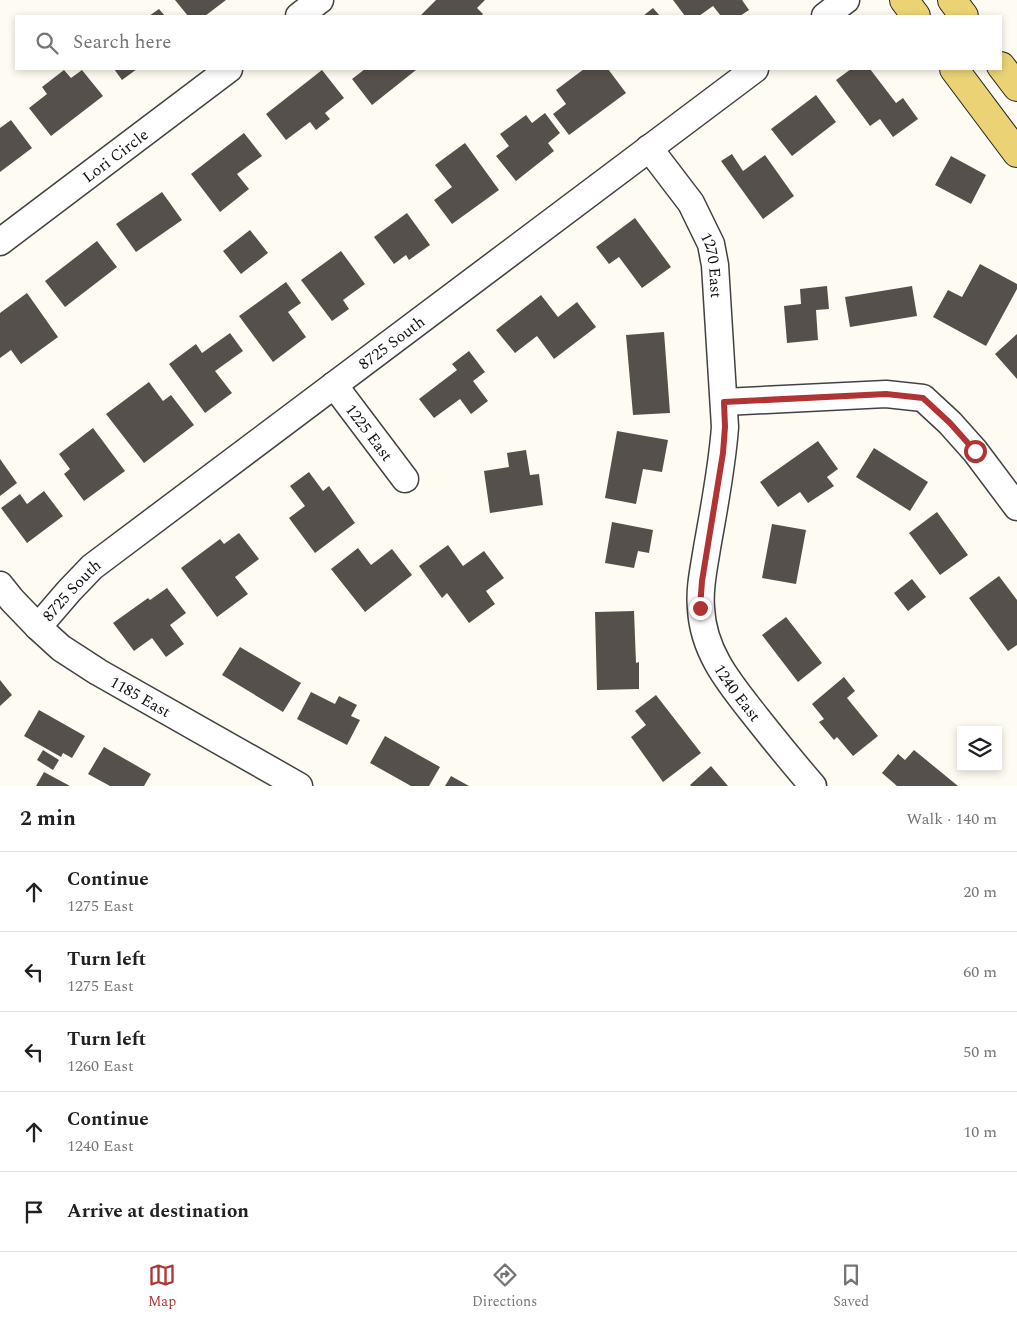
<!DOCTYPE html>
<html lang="en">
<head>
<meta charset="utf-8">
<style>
	body { margin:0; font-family:Spectral,serif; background:#f2f2f2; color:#202124 }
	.controls { position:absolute; right:15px; bottom:15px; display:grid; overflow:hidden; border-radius:0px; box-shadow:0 2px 8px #0003 }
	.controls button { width:45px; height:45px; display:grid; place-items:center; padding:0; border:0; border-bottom:1px solid #e0e0e0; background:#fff; color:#202124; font:25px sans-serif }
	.stop { position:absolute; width:15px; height:15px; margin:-11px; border:4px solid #b13434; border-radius:50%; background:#fff }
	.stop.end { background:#b13434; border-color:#fff; box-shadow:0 1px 5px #0008 }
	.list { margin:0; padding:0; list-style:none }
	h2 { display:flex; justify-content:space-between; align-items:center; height:65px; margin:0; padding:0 20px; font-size:21px }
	h2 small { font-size:16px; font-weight:400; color:#757577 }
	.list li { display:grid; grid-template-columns:32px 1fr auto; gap:15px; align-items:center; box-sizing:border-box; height:80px; padding:0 20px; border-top:1px solid #e0e0e0 }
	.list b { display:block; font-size:19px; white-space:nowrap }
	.list p { margin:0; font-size:16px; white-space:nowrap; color:#757577 }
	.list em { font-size:16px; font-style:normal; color:#757577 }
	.icon { flex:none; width:28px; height:28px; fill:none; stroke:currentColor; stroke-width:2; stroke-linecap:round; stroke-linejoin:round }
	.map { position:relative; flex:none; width:1017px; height:786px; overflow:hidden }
	.search { position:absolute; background:#fff; box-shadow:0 2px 8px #0003; left:15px; right:15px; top:15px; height:55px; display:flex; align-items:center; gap:12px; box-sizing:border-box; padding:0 18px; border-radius:0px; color:#757577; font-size:19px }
	.sheet { height:465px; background:#fff }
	nav { display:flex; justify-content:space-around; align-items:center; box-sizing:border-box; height:70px; border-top:1px solid #e0e0e0; background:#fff; font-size:14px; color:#757577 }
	nav a { display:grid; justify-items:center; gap:2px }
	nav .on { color:#b13434 }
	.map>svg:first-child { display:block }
	.building { fill:#56504c }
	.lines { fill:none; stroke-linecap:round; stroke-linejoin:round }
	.street-casing { stroke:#424242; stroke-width:29 }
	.primary-casing { stroke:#202020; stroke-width:30 }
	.street { stroke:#fff; stroke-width:26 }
	.primary { stroke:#ebd375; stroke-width:28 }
	.route { stroke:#b13434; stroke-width:6 }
	.labels { text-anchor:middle; stroke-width:5; stroke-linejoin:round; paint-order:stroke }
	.street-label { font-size:16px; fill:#0f0f0f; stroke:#fff }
</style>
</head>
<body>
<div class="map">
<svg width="1017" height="786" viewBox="0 0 1017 786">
	<rect width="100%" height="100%" fill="#fefcf2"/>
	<!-- building -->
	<path class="building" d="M 175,0 L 226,0 L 205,16 L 188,16 Z
		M 436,0 L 485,0 L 477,8 L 483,14 L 481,16 L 422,16 L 421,15 Z
		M 673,0 L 742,0 L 749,10 L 740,16 L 721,16 L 713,6 L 699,16 L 685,16 Z
		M 653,8 L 660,16 L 643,16 Z
		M 159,9 L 165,16 L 149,16 Z
		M 114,69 L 137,69 L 122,80 Z
		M 365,69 L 415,69 L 416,70 L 372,105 L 352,79 Z
		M 584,69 L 608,69 L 626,93 L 569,135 L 553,114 L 566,104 L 556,90 Z
		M 851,69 L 870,69 L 896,103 L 903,98 L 918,119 L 893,137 L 880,119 L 870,126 L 836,80 Z
		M 64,70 L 71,78 L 82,70 L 103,96 L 51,136 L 29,108 L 47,94 L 42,87 Z
		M 322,70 L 344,98 L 325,113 L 330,119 L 316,130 L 310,122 L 286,140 L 266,114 Z
		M 816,95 L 836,122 L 792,156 L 771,129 Z
		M 545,113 L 560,133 L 548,143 L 554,151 L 516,181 L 496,156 L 509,146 L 500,134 L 526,115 L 532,123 Z
		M 11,120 L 32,148 L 0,172 L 0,128 Z
		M 244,133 L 262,156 L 237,174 L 249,189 L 220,212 L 191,174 Z
		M 465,143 L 499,190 L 452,224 L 434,200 L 452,187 L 435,165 Z
		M 732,154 L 743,171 L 765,155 L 794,196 L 763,219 L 721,161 Z
		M 951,156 L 986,175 L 971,204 L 935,185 Z
		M 162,192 L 182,220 L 136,252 L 116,224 Z
		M 407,213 L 430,245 L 409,260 L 406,255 L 394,264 L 374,237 Z
		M 635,218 L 671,267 L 642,288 L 619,257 L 609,264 L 596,247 Z
		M 250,230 L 268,253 L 241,274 L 223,251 Z
		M 97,241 L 117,267 L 65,307 L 45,281 Z
		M 341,251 L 365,284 L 343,300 L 349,309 L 332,321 L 301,280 Z
		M 980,264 L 1017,284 L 1017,289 L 986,346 L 933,317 L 948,290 L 962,297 Z
		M 286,282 L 301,303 L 288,312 L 306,337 L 273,362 L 239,316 Z
		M 827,286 L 829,309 L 816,310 L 818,340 L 787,343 L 784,306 L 801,304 L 800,289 Z
		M 912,286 L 917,316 L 850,327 L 845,297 Z
		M 27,293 L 58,337 L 21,364 L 11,350 L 0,358 L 0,313 Z
		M 541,295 L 558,317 L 577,302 L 596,327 L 554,359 L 537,336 L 515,353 L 496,330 Z
		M 664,332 L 670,413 L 633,415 L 626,335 Z
		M 230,333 L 243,351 L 215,371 L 232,393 L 205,413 L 169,364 L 196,344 L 202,353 Z
		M 1017,334 L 1017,379 L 995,354 Z
		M 469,351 L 485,372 L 473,381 L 488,401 L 471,414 L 460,399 L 434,418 L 419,399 L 457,370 L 452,364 Z
		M 149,382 L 163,401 L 171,395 L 194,425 L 144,463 L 106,414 Z
		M 93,428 L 125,471 L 84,501 L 64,474 L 70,469 L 59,454 Z
		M 617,431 L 668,440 L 662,472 L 643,469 L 636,504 L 605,498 Z
		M 818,441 L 838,469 L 827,477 L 834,486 L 808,503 L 800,492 L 778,507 L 760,482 Z
		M 874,448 L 928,482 L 910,511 L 856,477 Z
		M 526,450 L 530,475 L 539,474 L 543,505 L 490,513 L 484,471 L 509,467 L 507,453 Z
		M 0,459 L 17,483 L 0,496 Z
		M 309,472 L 323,491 L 329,486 L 355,523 L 315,553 L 289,518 L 305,506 L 290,486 Z
		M 44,491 L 63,516 L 27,543 L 1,508 L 20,494 L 27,504 Z
		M 937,512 L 968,555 L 940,575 L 909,533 Z
		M 612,522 L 653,530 L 649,553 L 638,551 L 634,568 L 605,563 Z
		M 772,524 L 806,530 L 796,584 L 762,578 Z
		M 239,533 L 259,559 L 235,577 L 248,594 L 217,617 L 181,568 L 220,539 L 224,544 Z
		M 448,545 L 463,566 L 484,551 L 504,578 L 486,591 L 495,604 L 469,623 L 447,593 L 442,598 L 419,566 Z
		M 358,548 L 371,565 L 392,549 L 412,575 L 365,612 L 331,569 Z
		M 999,576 L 1017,600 L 1017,645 L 1008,651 L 969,598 Z
		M 912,579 L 926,597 L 908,611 L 894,593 Z
		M 167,588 L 186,613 L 170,625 L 184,644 L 166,657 L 152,638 L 134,651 L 113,623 L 148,598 L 150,600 Z
		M 634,611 L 636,663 L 639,662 L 639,689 L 597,690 L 595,612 Z
		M 786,617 L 822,663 L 798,682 L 762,635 Z
		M 240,647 L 301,683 L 283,712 L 222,675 Z
		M 844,677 L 855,691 L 847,698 L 878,736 L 853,756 L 837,737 L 834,740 L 819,722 L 824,719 L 812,704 Z
		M 0,680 L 12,695 L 0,706 Z
		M 311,692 L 335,704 L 339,696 L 357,705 L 351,716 L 360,720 L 347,745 L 297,719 Z
		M 656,695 L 701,753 L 663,782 L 631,737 L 646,725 L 635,711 Z
		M 39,710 L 85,736 L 72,758 L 63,753 L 61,757 L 24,736 Z
		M 385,736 L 440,767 L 429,786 L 411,786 L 370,763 Z
		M 104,747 L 151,774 L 144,786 L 110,786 L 88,774 Z
		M 43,750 L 59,760 L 53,770 L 37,760 Z
		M 914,750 L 958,786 L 897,786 L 882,773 L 898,754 L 905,760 Z
		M 711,766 L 728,786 L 691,786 L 690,785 Z
		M 44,772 L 70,786 L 36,786 Z
		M 451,776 L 469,786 L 445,786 Z"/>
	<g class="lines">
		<!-- street casing -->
		<g class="street-casing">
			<g id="street">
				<path d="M 299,16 L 320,0"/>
				<path d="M 825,16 L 846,0"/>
				<path id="s1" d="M 649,148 L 691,203 L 711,244 L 715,265 L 725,427 C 722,468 714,508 707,548 C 704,568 699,588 701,608 C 703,653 731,685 757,718 C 776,742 794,764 813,786"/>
				<path id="s2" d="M 0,242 L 229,69"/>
				<path id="s3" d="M 334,385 L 405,479"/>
				<path d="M 724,402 L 886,394 L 923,398 L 950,423 L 975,451 L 1017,507"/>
				<path id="s4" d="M 0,585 L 12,600 L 38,627 L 61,648 L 98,672 L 299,786"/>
				<path id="s5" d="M 38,627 L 69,591 L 92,567 L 755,69"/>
			</g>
		</g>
		<!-- primary casing -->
		<g class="primary-casing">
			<path id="primary" d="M 904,0 L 916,16
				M 952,0 L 964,16
				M 1001,66 L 1017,87
				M 954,69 L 1017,153"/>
		</g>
		<!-- street -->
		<use href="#street" class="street"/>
		<!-- primary -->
		<use href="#primary" class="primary"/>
	</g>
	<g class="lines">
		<!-- route -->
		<path class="route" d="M 700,608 L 702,581 L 723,453 L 725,427 L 724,402 L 886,394 L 923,398 L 950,423 L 975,451"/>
	</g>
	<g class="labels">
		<!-- street labels -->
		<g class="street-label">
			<text dy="6" stroke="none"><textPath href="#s2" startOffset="144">Lori Circle</textPath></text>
			<text dy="6" stroke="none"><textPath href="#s1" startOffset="136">1270 East</textPath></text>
			<text dy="6" stroke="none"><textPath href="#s5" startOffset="455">8725 South</textPath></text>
			<text dy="6" stroke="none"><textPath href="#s3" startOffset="59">1225 East</textPath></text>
			<text dy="6" stroke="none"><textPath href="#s5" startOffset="50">8725 South</textPath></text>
			<text dy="6" stroke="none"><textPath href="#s1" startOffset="575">1240 East</textPath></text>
			<text dy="6" stroke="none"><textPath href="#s4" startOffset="181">1185 East</textPath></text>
		</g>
	</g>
</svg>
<div class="controls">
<button><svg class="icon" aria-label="layers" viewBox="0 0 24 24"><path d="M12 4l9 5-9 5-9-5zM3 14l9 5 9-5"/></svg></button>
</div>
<div class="stop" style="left:975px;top:451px"></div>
<div class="stop end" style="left:700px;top:608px"></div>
<div class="search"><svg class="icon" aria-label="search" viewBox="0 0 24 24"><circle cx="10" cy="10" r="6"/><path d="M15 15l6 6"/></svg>Search here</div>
</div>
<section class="sheet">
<h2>2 min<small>Walk · 140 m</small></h2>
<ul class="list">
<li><svg class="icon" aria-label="ahead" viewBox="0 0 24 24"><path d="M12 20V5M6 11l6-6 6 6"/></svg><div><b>Continue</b><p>1275 East</p></div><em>20 m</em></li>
<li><svg class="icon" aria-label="left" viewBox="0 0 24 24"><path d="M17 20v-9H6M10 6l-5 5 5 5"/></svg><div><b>Turn left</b><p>1275 East</p></div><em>60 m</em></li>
<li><svg class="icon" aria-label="left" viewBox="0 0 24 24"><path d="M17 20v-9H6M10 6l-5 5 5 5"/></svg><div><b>Turn left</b><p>1260 East</p></div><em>50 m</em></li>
<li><svg class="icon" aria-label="ahead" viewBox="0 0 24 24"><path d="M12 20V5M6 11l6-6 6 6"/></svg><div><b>Continue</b><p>1240 East</p></div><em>10 m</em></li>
<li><svg class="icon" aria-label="arrive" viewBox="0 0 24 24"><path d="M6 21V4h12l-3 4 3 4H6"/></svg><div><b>Arrive at destination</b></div></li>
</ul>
</section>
<nav>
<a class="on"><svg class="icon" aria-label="map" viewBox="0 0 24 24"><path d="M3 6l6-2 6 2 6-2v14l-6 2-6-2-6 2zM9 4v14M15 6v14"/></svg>Map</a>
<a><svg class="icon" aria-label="directions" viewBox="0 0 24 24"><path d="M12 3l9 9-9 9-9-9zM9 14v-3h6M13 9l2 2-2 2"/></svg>Directions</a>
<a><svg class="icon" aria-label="saved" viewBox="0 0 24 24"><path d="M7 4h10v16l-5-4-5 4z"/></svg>Saved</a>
</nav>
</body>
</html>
